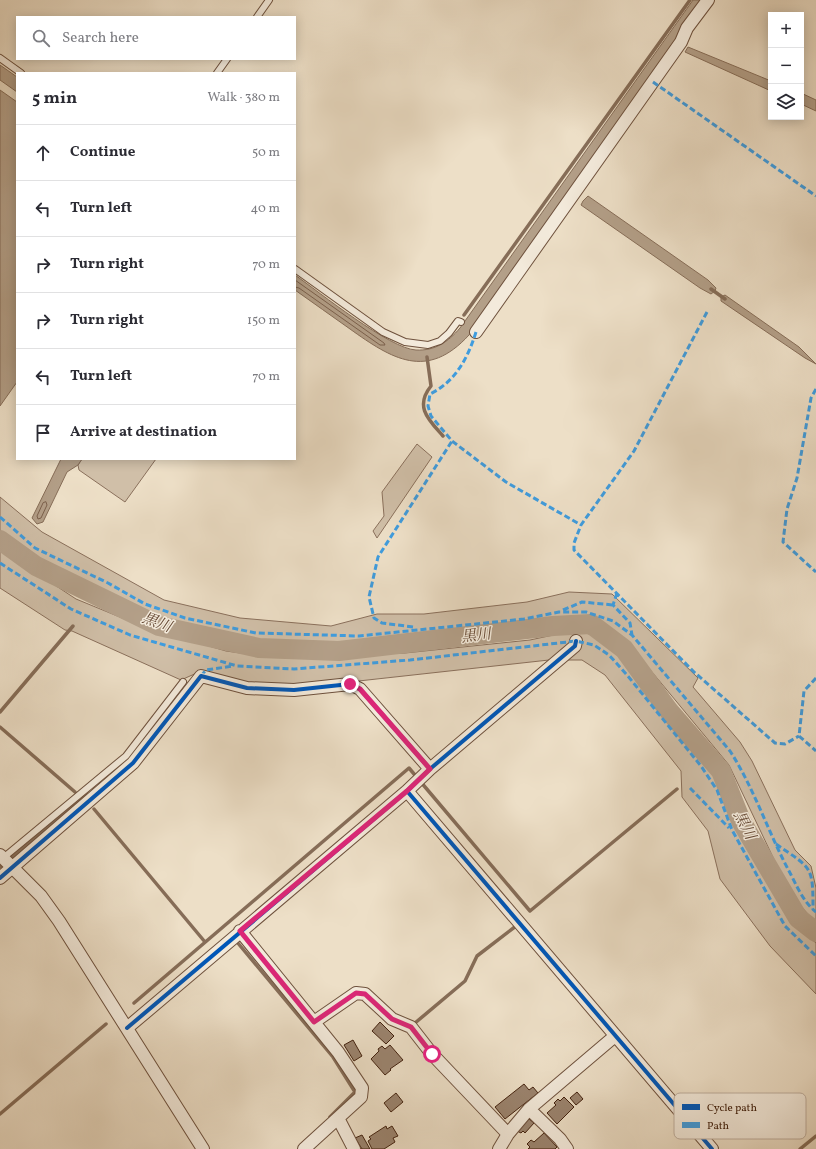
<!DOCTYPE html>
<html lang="en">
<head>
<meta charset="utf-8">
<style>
	body { margin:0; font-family:Vollkorn,"Noto Serif JP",serif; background:#f7f7f7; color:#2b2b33 }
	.controls { position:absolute; right:12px; top:12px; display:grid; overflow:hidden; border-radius:0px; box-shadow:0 2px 10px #0003 }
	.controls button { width:36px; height:36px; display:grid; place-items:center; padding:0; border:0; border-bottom:1px solid #e1e1e2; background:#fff; color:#2b2b33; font:20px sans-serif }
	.stop { position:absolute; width:12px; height:12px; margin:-9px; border:3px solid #db2777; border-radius:50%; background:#fff }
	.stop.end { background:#db2777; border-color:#fff; box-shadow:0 1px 4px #0008 }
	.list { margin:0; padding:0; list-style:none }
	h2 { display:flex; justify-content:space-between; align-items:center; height:52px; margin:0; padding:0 16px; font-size:17px }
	h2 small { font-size:13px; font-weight:400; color:#7c7c81 }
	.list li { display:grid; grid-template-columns:26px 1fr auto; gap:12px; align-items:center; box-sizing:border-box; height:56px; padding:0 16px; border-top:1px solid #e1e1e2 }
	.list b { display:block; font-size:15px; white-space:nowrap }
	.list em { font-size:13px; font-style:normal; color:#7c7c81 }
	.icon { flex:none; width:22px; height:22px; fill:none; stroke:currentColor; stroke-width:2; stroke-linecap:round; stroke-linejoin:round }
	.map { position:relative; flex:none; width:816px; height:1149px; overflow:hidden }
	.search { position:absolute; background:#fff; box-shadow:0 2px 10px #0003; left:16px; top:16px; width:280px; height:44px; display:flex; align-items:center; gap:10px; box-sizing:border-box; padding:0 14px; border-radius:0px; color:#7c7c81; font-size:15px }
	.panel { position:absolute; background:#fff; box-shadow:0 2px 10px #0003; left:16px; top:72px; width:280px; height:388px; border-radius:0px }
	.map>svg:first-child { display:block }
	.green { fill:#d0bfa8; stroke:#8a705c }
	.water { fill:#b39f88; stroke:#866d58 }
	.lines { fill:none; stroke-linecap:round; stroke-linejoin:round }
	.shore { stroke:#7b604c; stroke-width:1 }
	.stream { stroke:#866d58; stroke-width:3.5 }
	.river { stroke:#b39f88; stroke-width:20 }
	.building { fill:#9b846f; stroke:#43220f }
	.service-casing { stroke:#6e513d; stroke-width:8 }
	.minor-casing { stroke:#6e513d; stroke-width:14 }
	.service { stroke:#f3eadb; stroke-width:6 }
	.minor { stroke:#f3eadb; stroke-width:12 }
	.quiet { stroke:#3f9cde; stroke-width:3; stroke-dasharray:6 3; stroke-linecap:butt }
	.cycleway-casing { stroke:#f3eadb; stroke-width:6 }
	.cycleway { stroke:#0057b8; stroke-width:4 }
	.route { stroke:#db2777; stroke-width:5 }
	.labels { text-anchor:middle; stroke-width:3; stroke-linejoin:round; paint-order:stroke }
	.water-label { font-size:15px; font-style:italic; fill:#654833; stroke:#f3eadb }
	.key { fill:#f3eadb; stroke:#beae9e; stroke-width:1 }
	.key-label { font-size:11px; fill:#43220f }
</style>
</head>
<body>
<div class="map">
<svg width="816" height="1149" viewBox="0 0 816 1149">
	<rect width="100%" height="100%" fill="#eddfc7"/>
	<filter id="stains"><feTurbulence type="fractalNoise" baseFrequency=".005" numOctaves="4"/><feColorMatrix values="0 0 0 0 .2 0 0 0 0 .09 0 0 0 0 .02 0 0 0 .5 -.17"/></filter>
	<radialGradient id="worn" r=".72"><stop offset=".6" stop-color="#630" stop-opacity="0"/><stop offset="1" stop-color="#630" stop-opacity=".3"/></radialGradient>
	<!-- green -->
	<path class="green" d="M 417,444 L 432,457 L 377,538 L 373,531 L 384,516 L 382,492 Z
		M 82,459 L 156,459 L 125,502 L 79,470 L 78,465 Z
		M 0,497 L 42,532 L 164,600 L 240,618 L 331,626 L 377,614 L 424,614 L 527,602 L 569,592 L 612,594 L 698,678 L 693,687 L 740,742 L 752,761 L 795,850 L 811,866 L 816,888 L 816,923 L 791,895 L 729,765 L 623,637 L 596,622 L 568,619 L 537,624 L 363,643 L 256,641 L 182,627 L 143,613 L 30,557 L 0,530 Z
		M 0,549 L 76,599 L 144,627 L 226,651 L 269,657 L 405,653 L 530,640 L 572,631 L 596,635 L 616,649 L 718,774 L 741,827 L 793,923 L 816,943 L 816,994 L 770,946 L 720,879 L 708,831 L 682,797 L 681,771 L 605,675 L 582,660 L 549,660 L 295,688 L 248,684 L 199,672 L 181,680 L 72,631 L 65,630 L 0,588 Z"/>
	<!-- water -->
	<path class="water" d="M 693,0 L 703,0 L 675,44 L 469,335 C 427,381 392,359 350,329 C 332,316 313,303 295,290 L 295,275 C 319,292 390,349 416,350 C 435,351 448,342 460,328 Z
		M 688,47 L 771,81 L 771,91 L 685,52 Z
		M 0,65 L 17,77 L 17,92 L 0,80 Z
		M 0,90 L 17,102 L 17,382 L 0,406 Z
		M 801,93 L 816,100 L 816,111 L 801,104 Z
		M 588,196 L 708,280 L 716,288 L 715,291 L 711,294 L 700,288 L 581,205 L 583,201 Z
		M 725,295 L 799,347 L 816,364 L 805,358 L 721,301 L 721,297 Z
		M 61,459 L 82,459 L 78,465 L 67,472 L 43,522 L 37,524 L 32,518 Z"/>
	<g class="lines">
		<!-- shore -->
		<path class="shore" d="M 295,280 L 384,343 L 385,345 L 380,345 L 299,288 L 295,287
			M 46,502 L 47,505 L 41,518 L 38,519 L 37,516 L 43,503 Z"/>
		<!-- stream -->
		<path class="stream" d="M 711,289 L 725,299
			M 464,315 L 690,0
			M 427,357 L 431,386 C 414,407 429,420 443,436
			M 0,712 L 73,626
			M 0,727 L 75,792
			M 94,809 L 205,942
			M 0,867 L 87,795
			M 237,942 L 333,1057 L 355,1092 L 330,1117
			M 134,1003 L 409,768 L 530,911 L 677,789
			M 415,1023 L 465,981 L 477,956 L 516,926
			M 0,1114 L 106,1024
			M 800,1149 L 816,1136"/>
		<!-- river -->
		<path class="river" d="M 0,540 L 36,566 L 159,626 L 259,648 L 339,651 L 553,626 L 591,624 L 624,649 L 669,711 L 721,771 L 741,821 L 798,918 L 816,932"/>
	</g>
	<!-- building -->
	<path class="building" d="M 380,1022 L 394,1036 L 386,1044 L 372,1031 Z
		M 353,1040 L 362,1056 L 354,1061 L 344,1045 Z
		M 390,1045 L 403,1060 L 390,1069 L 391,1070 L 385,1075 L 371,1059 L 379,1051 L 378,1049 L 382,1046 L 385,1049 Z
		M 524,1084 L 529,1090 L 533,1087 L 538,1093 L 505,1119 L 495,1107 Z
		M 577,1092 L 583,1099 L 576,1105 L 570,1098 Z
		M 396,1093 L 403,1102 L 391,1112 L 384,1103 Z
		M 564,1097 L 574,1107 L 557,1124 L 547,1113 L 556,1105 L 554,1103 L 558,1099 L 560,1101 Z
		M 528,1118 L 534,1123 L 525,1133 L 523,1131 L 521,1133 L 517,1131 Z
		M 386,1126 L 387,1129 L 392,1126 L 398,1136 L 393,1138 L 395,1142 L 384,1149 L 372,1149 L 368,1141 L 371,1139 L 369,1137 Z
		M 544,1133 L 557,1147 L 555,1149 L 528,1149 L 530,1147 L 527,1144 L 531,1140 L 534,1142 Z
		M 362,1135 L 370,1149 L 362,1149 L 355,1138 Z"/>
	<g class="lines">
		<!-- service casing -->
		<g class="service-casing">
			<path id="service" d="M 257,17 L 269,0
				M 0,58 L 21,73
				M 217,73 L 227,59
				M 295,269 L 383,332 L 405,342 L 428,345 L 440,341 L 449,333 L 458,321 L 461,322
				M 3,858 L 126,756 L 183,682"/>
		</g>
		<!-- minor casing -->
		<g class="minor-casing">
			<path id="minor" d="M 476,332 L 681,42 L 687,28 L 708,0
				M 407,791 L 712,1149
				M 0,855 L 41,896 L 59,921 L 203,1149
				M 0,878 L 133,763 L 201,676 L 247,688 L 294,690 L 350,684 L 360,689 L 430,769
				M 240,931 L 338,1052 L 362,1088 L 361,1097 L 304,1149
				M 314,1022 L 356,993 L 365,994 L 392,1019 L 411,1027 L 432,1054 L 508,1134 L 529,1109 L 615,1036
				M 127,1028 L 407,791 L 430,769 L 575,646 L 576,641
				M 529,1109 L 560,1139 L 567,1149
				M 338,1118 L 354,1149
				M 499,1149 L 508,1134"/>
		</g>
		<!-- service -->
		<use href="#service" class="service"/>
		<!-- minor -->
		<use href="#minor" class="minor"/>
		<!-- quiet -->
		<path class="quiet" d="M 653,82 L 816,196
			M 707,312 L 634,451 L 581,525 L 574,543 L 574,550 L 694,672 L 775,743 L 785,744 L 799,736
			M 476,332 C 468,358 455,382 430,394 L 428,406 L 431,416 L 452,441 L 506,482 L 581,525
			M 816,389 L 811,398 L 797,478 L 787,509 L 783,542 L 816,572
			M 0,517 L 35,548 L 108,583 L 145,604 L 185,618 L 256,633 L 359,636 L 524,619 L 559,612 L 586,612 L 613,621 L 632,635 L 730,751 C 754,788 768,832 789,871 C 796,884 803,902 816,912
			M 0,563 L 71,609 L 130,635 L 237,666 L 294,669 L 410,660 L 576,641 L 594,645 L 609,655 L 627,675 L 701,766 L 717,790 L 732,830 L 785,926 L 816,956
			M 617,593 L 613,605 L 630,623 L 632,635
			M 563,610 L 582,602 L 613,605
			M 413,627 L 382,623 L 374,618 L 369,597 L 378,557 L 452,441
			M 201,676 L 206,670 L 233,666
			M 816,678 L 804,691 L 799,736 L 816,751
			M 690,788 L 729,828
			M 776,844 C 812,869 813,865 813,910"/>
		<!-- cycleway casing -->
		<g class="cycleway-casing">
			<path id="cycleway" d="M 407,791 L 712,1149
				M 0,878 L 133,763 L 201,676 L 247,688 L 294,690 L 350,684 L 360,689 L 430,769
				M 127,1028 L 407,791 L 430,769 L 575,646 L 576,641"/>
		</g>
		<!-- cycleway -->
		<use href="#cycleway" class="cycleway"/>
	</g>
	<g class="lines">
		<!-- route -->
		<path class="route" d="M 350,684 L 360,689 L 430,769 L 407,791 L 240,931 L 314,1022 L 356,993 L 365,994 L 392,1019 L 411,1027 L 432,1054"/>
	</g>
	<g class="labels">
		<!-- water labels -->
		<g class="water-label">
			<text transform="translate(157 622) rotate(20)" y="5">黒川</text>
			<text transform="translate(476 635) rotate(-7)" y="5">黒川</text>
			<text transform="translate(745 825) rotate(63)" y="5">黒川</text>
		</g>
	</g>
	<!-- legend -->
	<rect x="674" y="1093" width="132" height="46" rx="6" class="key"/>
	<rect x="682" y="1104" width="18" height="6" fill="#0057b8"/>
	<rect x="682" y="1122" width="18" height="6" fill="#3f9cde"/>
	<g class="key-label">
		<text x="707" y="1111">Cycle path</text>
		<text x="707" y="1129">Path</text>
	</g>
	<rect width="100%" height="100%" filter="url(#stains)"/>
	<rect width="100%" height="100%" fill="url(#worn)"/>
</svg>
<div class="controls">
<button>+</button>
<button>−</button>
<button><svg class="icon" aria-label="layers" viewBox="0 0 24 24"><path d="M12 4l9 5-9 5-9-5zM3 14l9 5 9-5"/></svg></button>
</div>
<div class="stop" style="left:432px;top:1054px"></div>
<div class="stop end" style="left:350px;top:684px"></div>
<div class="search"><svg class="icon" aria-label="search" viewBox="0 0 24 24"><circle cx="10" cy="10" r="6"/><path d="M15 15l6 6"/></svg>Search here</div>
<section class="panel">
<h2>5 min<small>Walk · 380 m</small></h2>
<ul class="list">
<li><svg class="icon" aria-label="ahead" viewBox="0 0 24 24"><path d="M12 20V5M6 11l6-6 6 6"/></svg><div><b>Continue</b></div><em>50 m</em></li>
<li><svg class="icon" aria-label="left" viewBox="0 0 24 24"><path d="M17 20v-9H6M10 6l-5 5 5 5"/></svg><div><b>Turn left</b></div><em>40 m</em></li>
<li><svg class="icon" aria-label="right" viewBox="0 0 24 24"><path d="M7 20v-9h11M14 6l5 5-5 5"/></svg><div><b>Turn right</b></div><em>70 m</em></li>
<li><svg class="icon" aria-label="right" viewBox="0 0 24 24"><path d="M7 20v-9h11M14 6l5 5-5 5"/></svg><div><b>Turn right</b></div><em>150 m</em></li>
<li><svg class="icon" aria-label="left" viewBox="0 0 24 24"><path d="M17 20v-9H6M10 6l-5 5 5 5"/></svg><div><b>Turn left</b></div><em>70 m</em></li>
<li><svg class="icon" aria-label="arrive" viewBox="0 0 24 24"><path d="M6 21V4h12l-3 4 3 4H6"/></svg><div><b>Arrive at destination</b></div></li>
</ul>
</section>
</div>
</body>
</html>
